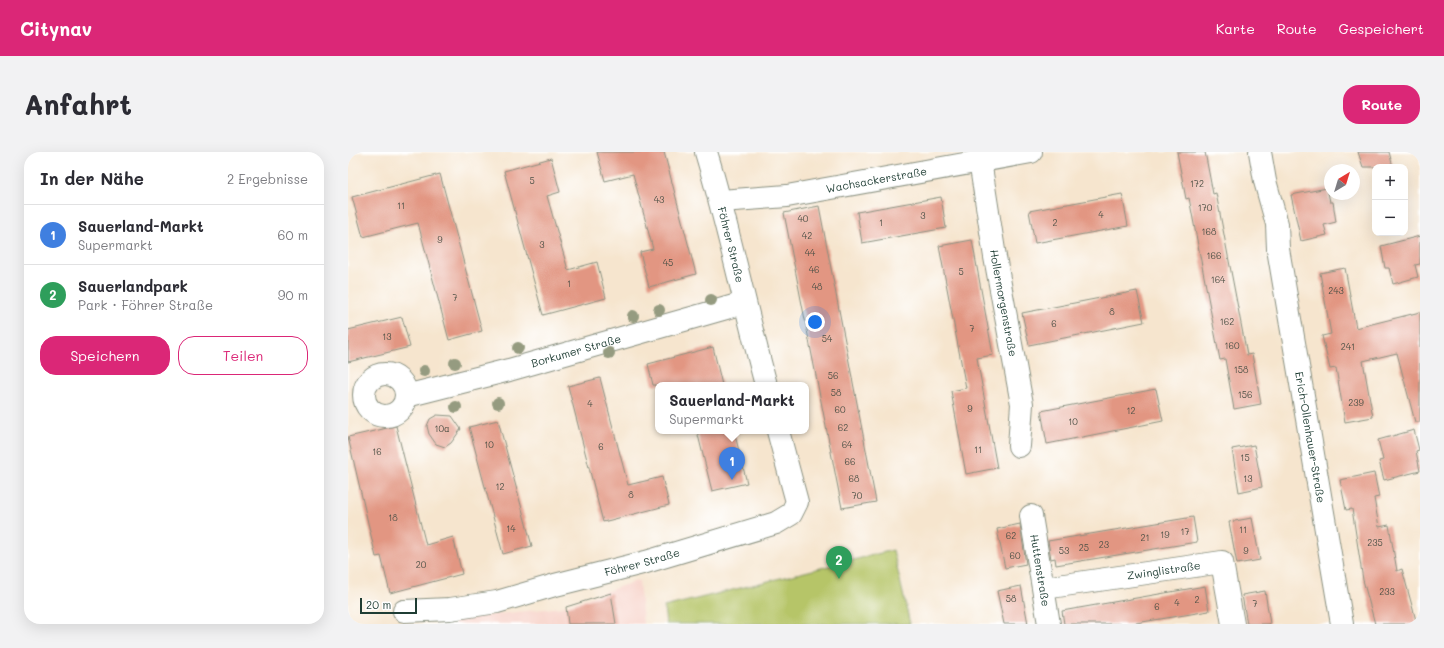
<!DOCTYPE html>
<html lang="de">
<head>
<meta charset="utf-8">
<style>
	body { margin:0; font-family:Mali,sans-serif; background:#f2f2f3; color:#2b2b33 }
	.controls { position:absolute; right:12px; top:12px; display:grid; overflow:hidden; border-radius:8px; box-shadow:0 4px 16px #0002 }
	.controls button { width:36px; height:36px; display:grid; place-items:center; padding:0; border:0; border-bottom:1px solid #e1e1e2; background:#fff; color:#2b2b33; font:20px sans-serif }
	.compass { position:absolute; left:976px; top:12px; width:36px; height:36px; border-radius:50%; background:#fff; box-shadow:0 4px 16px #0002; rotate:38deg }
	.scale { position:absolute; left:12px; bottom:10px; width:57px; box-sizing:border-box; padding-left:4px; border:2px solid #1f3d34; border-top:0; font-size:11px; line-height:14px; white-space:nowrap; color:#1f3d34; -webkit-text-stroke:3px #fff; paint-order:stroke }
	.you { position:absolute; left:467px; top:170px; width:14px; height:14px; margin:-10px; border:3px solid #fff; border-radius:50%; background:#1a73e8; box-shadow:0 0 0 6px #1a73e833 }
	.badge { display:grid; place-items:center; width:26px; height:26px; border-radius:50%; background:#db2777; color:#fff; font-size:13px; font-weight:700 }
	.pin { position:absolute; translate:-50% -33px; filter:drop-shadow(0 1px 2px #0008) }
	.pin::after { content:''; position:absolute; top:21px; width:14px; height:12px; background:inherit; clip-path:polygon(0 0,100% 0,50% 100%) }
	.popup { position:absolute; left:307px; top:230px; width:154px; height:52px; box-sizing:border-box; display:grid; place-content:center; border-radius:8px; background:#fff; filter:drop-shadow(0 1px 3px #0005); font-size:13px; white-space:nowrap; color:#7c7c81 }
	.popup b { font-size:15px; color:#2b2b33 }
	.popup::after { content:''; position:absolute; left:50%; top:100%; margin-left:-8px; border:8px solid transparent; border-top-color:#fff }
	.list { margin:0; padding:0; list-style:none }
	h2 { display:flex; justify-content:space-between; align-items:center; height:52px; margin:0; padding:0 16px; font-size:17px }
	h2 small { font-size:13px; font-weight:400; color:#7c7c81 }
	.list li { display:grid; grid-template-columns:26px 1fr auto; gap:12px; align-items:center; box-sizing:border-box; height:60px; padding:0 16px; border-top:1px solid #e1e1e2 }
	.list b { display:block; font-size:15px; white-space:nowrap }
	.list p { margin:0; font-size:13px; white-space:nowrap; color:#7c7c81 }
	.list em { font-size:13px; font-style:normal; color:#7c7c81 }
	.actions { display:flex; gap:8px; padding:12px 16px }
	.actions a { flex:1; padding:9px 0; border:1px solid #db2777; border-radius:16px; text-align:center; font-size:14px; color:#db2777 }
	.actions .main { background:#db2777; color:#fff }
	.map { position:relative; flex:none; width:1072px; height:472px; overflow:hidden; border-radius:16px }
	header { display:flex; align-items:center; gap:24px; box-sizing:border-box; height:56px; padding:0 20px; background:#db2777; color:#fff }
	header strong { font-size:19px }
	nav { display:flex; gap:22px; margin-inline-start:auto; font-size:14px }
	.intro { display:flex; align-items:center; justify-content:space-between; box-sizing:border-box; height:96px; padding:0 24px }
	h1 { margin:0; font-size:28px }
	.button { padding:10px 18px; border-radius:16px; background:#db2777; color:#fff; font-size:14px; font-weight:700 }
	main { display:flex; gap:24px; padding:0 24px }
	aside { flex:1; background:#fff; border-radius:16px; box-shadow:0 4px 16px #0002 }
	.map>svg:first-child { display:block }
	.built { fill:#f7d1c7 }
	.green { fill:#b6c568; stroke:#6a814e }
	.building { fill:#e29682 }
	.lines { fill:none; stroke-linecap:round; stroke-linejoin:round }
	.minor-casing { stroke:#8a9181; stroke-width:24 }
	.tertiary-casing { stroke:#8a9181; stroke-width:24 }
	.minor { stroke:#fff; stroke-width:22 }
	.tertiary { stroke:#fff; stroke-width:22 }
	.tree { fill:#959b80 }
	.labels { text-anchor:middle; stroke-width:3; stroke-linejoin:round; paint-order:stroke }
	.number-label { font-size:9px; fill:#505348 }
	.street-label { font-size:11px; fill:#1f3d34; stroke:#fff }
</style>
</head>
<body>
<header>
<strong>Citynav</strong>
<nav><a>Karte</a><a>Route</a><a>Gespeichert</a></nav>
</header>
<div class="intro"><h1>Anfahrt</h1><a class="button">Route</a></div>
<main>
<aside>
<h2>In der Nähe<small>2 Ergebnisse</small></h2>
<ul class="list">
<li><span class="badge" style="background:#3f7fe0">1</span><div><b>Sauerland-Markt</b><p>Supermarkt</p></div><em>60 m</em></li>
<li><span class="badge" style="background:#2e9e5b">2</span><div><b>Sauerlandpark</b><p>Park · Föhrer Straße</p></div><em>90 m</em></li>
</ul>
<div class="actions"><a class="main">Speichern</a><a>Teilen</a></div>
</aside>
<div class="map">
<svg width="1072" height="472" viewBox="0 0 1072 472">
	<rect width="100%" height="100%" fill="#fff"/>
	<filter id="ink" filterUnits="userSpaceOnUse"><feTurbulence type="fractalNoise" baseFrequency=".025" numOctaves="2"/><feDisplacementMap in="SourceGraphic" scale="8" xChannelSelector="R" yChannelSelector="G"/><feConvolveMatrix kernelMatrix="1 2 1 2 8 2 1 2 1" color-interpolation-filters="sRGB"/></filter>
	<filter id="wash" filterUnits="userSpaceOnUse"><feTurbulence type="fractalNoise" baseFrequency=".012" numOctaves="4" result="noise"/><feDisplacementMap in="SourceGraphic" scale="16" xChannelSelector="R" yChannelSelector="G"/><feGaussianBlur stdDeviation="0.9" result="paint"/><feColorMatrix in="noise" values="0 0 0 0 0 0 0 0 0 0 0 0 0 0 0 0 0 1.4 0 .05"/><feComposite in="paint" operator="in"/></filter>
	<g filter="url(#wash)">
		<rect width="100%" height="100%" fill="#f6e5ce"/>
		<!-- built -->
		<path class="built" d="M 291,428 L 295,472 L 106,472 L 106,467 L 214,455 Z"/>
		<!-- green -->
		<path class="green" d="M 545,398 L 562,472 L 318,472 L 316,455 Z"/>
		<g id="blocks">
			<!-- building -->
			<path class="building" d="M 249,0 L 316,0 L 348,122 L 301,135 L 292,100 L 305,97 L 285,22 L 257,29 Z
				M 829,0 L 857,0 L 865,42 L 868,41 L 899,203 L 904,202 L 913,252 L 886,257 L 877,207 L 872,208 L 841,46 L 838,47 Z
				M 1010,0 L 1041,0 L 1045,15 L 1015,15 Z
				M 203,6 L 212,40 L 199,44 L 220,118 L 249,110 L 258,146 L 195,163 L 156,19 Z
				M 92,22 L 134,179 L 101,188 L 70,71 L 15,85 L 4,45 Z
				M 979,36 L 982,50 L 985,50 L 988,70 L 976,73 L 979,83 L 953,89 L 943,43 Z
				M 774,42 L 780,74 L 687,91 L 681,59 Z
				M 593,45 L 598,76 L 514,91 L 509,60 Z
				M 471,54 L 528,350 L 494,356 L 436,61 Z
				M 1072,84 L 1072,112 L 1067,113 L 1070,125 L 1045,132 L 1041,116 L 1037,116 L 1033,94 Z
				M 624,88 L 645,203 L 629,206 L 649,316 L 618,322 L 603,239 L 618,236 L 591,94 Z
				M 997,116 L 1008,176 L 1072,160 L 1072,270 L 1067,270 L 1049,201 L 1015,209 L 1025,265 L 997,270 L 988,216 L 982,217 L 974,184 L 983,182 L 972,121 Z
				M 789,139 L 796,170 L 681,193 L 674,161 Z
				M 54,165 L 62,195 L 0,210 L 0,178 Z
				M 365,195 L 374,233 L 305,233 L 300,212 Z
				M 252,226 L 280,333 L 314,325 L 321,353 L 255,370 L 220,234 Z
				M 808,237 L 815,269 L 699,292 L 693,259 Z
				M 89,263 L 104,264 L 113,277 L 103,291 L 97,295 L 88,292 L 81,282 L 79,274 L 82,267 Z
				M 150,268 L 184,394 L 155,402 L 121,275 Z
				M 48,274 L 78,393 L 105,385 L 114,422 L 42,441 L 33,404 L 28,405 L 0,285 Z
				M 1066,278 L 1071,298 L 1068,299 L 1072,319 L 1036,328 L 1031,309 L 1035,308 L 1030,288 Z
				M 349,279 L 386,279 L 399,331 L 364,339 Z
				M 906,293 L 914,335 L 891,340 L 884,297 Z
				M 1026,321 L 1031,345 L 1026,346 L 1031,375 L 1041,373 L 1049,419 L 1054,417 L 1069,472 L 1027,472 L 1015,428 L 1004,357 L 998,358 L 992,328 Z
				M 845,365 L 849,390 L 708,413 L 707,406 L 703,407 L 700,389 Z
				M 904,366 L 912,408 L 889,412 L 881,370 Z
				M 672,372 L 678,412 L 657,416 L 649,377 Z
				M 673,434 L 680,472 L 656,472 L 649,439 Z
				M 857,434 L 861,459 L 782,472 L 716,472 L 714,459 Z
				M 917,439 L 922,472 L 899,472 L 894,443 Z
				M 263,441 L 268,472 L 220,472 L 218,455 Z"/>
		</g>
	</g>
	<g filter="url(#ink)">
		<use href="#blocks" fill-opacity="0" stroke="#8a9181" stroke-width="1"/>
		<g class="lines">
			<!-- minor casing -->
			<g class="minor-casing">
				<g id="minor">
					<path id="s1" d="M 358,0 C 381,77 397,155 418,233"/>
					<path id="s2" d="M 632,9 L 647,105 L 674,252 L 671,294"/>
					<path id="s3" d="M 373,49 L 439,44 L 683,0"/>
					<circle cx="37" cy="243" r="21"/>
					<path id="s4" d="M 58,244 L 161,218 L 396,151"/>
					<path id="s5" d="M 683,364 L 701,472"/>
					<path id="s6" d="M 696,436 L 874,410 L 885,472"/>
					<path id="s7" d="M 56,459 L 102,457 L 149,450 L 207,433 L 298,410 L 428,371 L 443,362 L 449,350 L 430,279"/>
				</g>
			</g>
			<!-- tertiary casing -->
			<g class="tertiary-casing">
				<g id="tertiary">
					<path id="s8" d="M 912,0 L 917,29 L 929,72 L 930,97 L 994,472"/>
				</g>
			</g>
			<!-- minor -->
			<use href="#minor" class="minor"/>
			<!-- tertiary -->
			<use href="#tertiary" class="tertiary"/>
		</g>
		<!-- trees -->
		<g class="tree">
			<circle cx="363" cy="148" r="6"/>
			<circle cx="311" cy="158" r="6"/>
			<circle cx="285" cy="164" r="6"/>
			<circle cx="170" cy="196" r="6"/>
			<circle cx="261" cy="201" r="6"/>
			<circle cx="107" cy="211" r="6"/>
			<circle cx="76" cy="219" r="6"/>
			<circle cx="150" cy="251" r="6"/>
			<circle cx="108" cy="255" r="6"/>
		</g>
	</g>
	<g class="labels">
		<!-- number labels -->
		<g class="number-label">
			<text x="184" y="32">5</text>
			<text x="849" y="35">172</text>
			<text x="311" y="51">43</text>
			<text x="53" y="57">11</text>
			<text x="857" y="59">170</text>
			<text x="753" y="66">4</text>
			<text x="575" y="67">3</text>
			<text x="455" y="70">40</text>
			<text x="533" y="74">1</text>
			<text x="707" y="74">2</text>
			<text x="861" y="83">168</text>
			<text x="459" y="87">42</text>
			<text x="92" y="91">9</text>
			<text x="194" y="96">3</text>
			<text x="462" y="104">44</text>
			<text x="866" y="107">166</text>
			<text x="320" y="114">45</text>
			<text x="466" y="121">46</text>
			<text x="613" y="123">5</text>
			<text x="870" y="131">164</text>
			<text x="221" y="135">1</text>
			<text x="469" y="138">48</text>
			<text x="988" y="142">243</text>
			<text x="107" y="149">7</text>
			<text x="764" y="163">8</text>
			<text x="879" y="173">162</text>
			<text x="706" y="175">6</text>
			<text x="624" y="180">7</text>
			<text x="39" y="188">13</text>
			<text x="479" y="190">54</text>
			<text x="884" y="197">160</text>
			<text x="1000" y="198">241</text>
			<text x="893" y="221">158</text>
			<text x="485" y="227">56</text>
			<text x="488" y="244">58</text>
			<text x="897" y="246">156</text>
			<text x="1008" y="254">239</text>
			<text x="242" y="255">4</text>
			<text x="622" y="260">9</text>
			<text x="492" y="261">60</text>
			<text x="783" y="262">12</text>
			<text x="725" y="273">10</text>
			<text x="495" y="279">62</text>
			<text x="94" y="280">10a</text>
			<text x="141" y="296">10</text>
			<text x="499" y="296">64</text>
			<text x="253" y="298">6</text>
			<text x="630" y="301">11</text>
			<text x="29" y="303">16</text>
			<text x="897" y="309">15</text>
			<text x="502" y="313">66</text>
			<text x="506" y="330">68</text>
			<text x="900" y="330">13</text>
			<text x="152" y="338">12</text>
			<text x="283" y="346">8</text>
			<text x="509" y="347">70</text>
			<text x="45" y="369">18</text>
			<text x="163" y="380">14</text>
			<text x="895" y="381">11</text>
			<text x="837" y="383">17</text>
			<text x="817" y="386">19</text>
			<text x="663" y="387">62</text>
			<text x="797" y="389">21</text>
			<text x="1027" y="394">235</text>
			<text x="756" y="396">23</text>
			<text x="736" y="399">25</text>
			<text x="716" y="402">53</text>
			<text x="898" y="402">9</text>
			<text x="667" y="407">60</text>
			<text x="73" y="416">20</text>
			<text x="1039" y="443">233</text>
			<text x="663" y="450">58</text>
			<text x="849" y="451">2</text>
			<text x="829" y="454">4</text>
			<text x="907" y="455">7</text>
			<text x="809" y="458">6</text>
		</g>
		<!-- street labels -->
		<g class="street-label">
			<text dy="4" stroke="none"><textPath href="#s3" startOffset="157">Wachsackerstraße</textPath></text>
			<text dy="4" stroke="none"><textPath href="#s1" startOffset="96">Föhrer Straße</textPath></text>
			<text dy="4" stroke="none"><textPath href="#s2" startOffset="144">Hollermorgenstraße</textPath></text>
			<text dy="4" stroke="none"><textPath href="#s4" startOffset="176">Borkumer Straße</textPath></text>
			<text dy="4" stroke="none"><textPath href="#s8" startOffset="290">Erich-Ollenhauer-Straße</textPath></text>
			<text dy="4" stroke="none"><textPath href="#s7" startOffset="244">Föhrer Straße</textPath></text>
			<text dy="4" stroke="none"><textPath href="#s5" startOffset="55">Huttenstraße</textPath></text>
			<text dy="4" stroke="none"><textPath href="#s6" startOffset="121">Zwinglistraße</textPath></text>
		</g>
	</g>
</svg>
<div class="controls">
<button>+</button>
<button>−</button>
</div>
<svg class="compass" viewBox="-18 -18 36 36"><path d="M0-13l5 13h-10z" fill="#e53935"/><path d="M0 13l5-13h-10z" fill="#7c7c81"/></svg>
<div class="scale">20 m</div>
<div class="you"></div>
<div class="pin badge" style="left:384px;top:328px;background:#3f7fe0">1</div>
<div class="popup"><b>Sauerland-Markt</b>Supermarkt</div>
<div class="pin badge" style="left:491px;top:427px;background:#2e9e5b">2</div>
</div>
</main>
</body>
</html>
